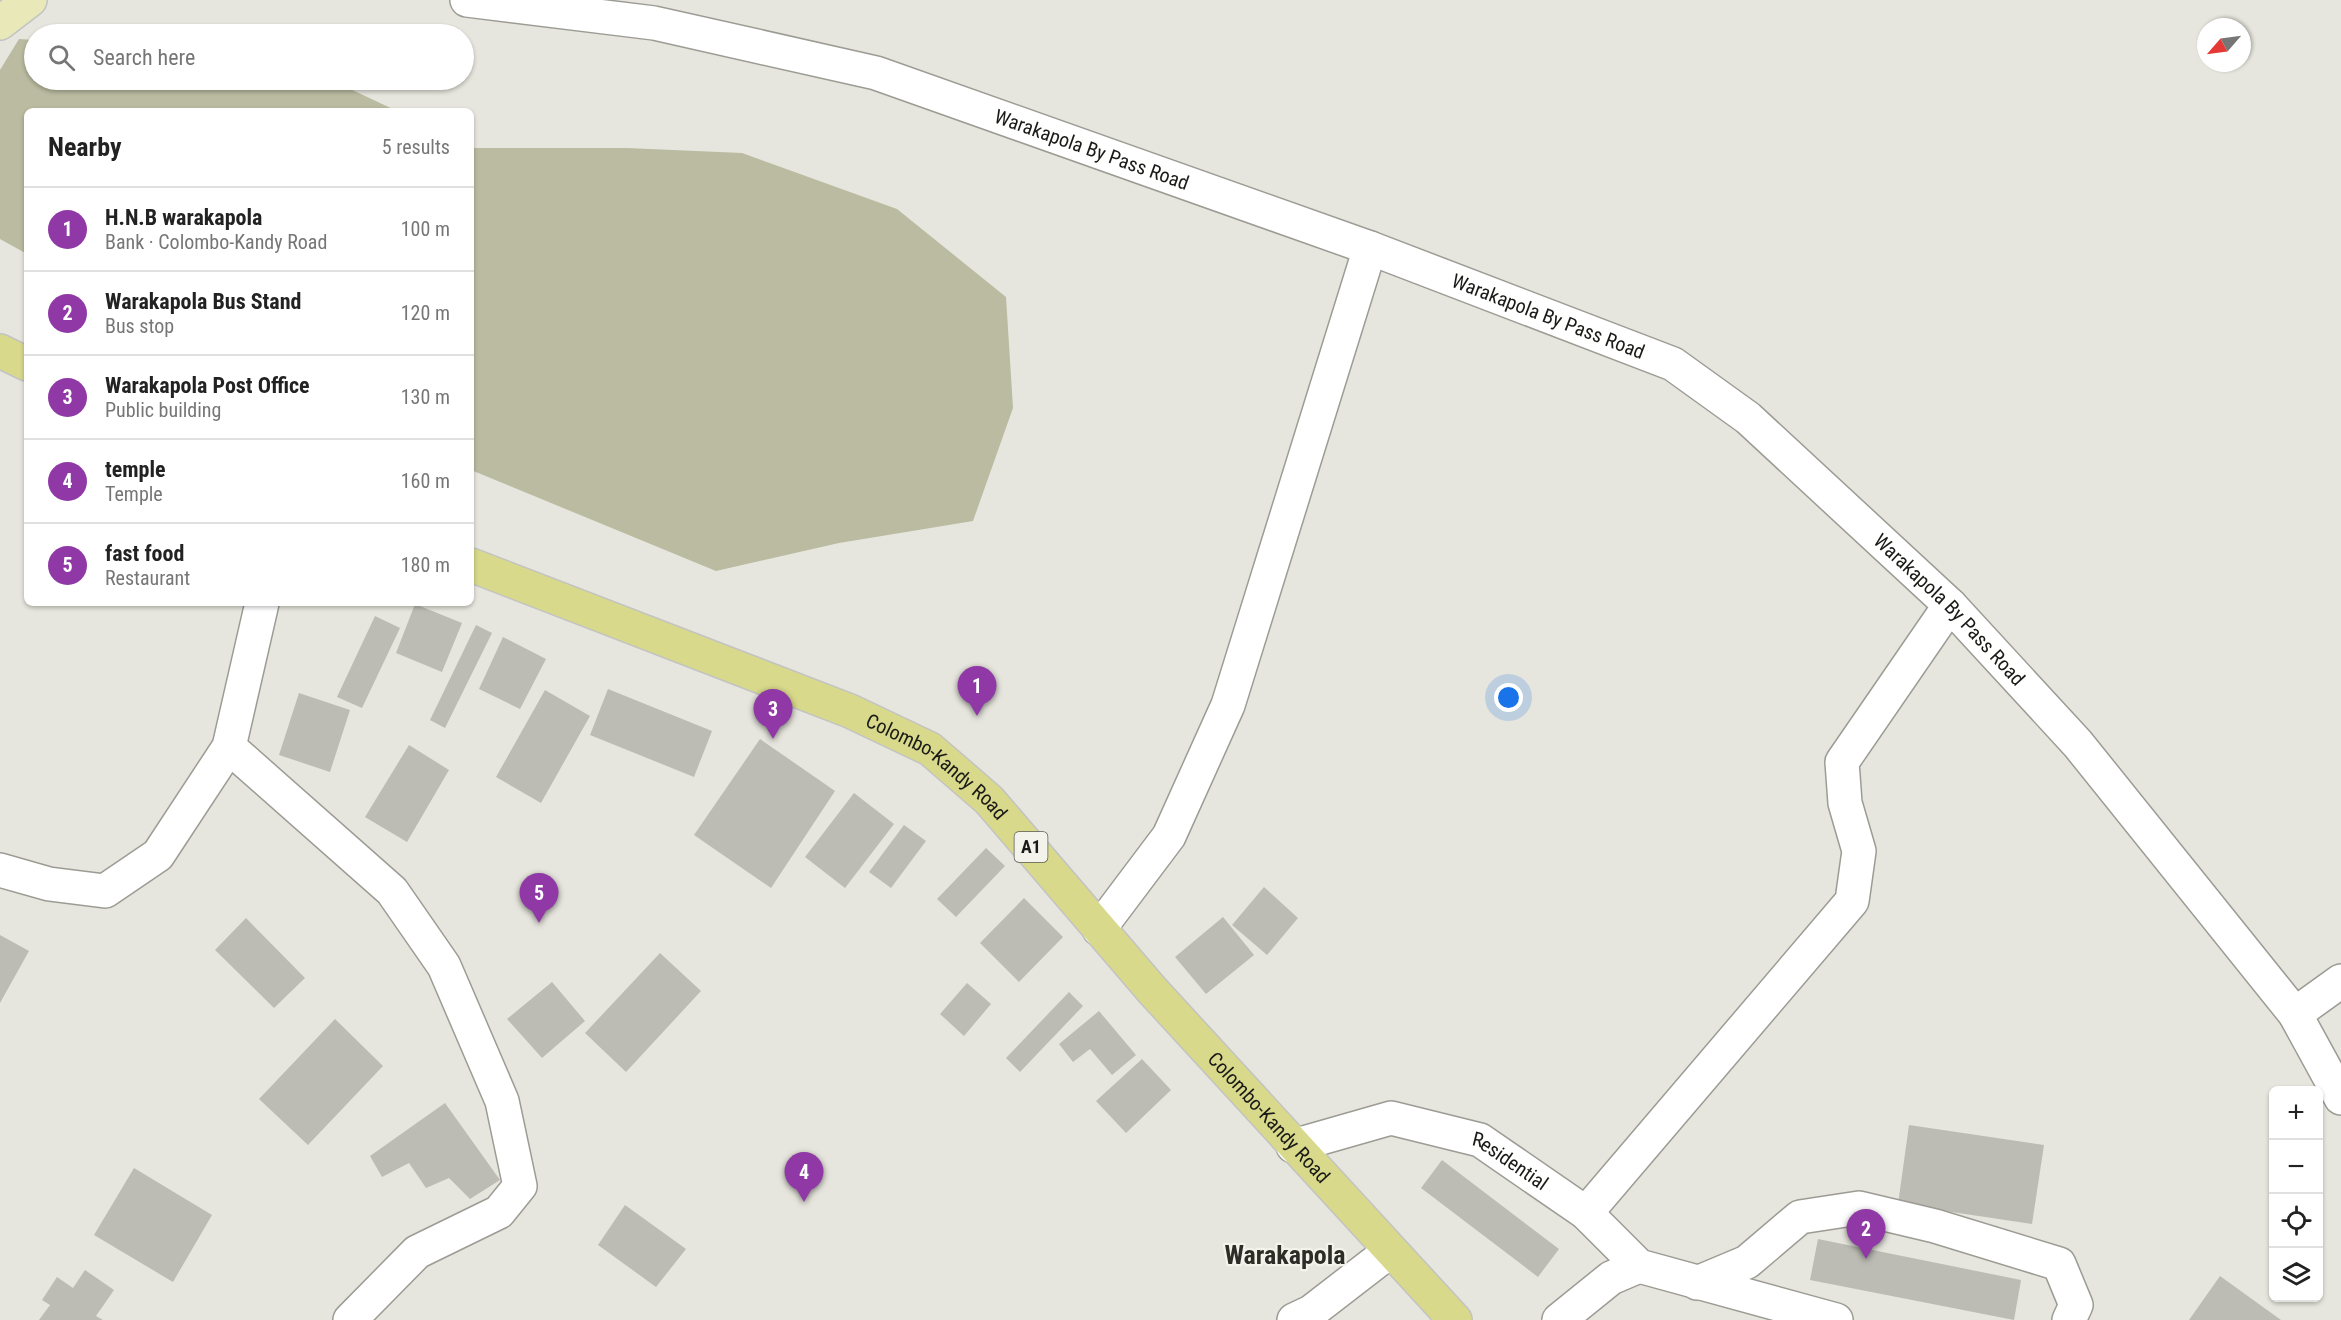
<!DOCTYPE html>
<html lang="en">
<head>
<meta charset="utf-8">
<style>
	body { margin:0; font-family:"Roboto Condensed",sans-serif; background:#f6f6f6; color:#222 }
	.controls { position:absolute; right:18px; bottom:18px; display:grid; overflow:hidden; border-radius:9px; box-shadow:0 2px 4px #0004 }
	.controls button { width:54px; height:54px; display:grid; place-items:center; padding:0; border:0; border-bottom:2px solid #e0e0e0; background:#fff; color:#222; font:30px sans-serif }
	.compass { position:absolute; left:2197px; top:18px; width:54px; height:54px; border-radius:50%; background:#fff; box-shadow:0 2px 4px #0004; rotate:242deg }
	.you { position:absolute; left:1509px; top:698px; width:21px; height:21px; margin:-15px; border:4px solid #fff; border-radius:50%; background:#1a73e8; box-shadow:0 0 0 9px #1a73e833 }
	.badge { display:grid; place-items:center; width:39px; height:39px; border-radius:50%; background:#9039a6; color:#fff; font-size:20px; font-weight:700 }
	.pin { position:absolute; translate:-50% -50px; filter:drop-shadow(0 2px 3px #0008) }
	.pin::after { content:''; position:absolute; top:32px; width:21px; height:18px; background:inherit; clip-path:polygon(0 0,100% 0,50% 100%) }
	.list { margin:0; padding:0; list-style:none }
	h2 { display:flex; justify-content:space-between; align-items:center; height:78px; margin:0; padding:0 24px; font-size:26px }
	h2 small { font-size:20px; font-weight:400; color:#767676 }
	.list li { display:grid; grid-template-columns:39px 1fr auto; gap:18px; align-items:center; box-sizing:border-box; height:84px; padding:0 24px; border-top:2px solid #e0e0e0 }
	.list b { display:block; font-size:22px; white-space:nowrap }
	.list p { margin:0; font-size:20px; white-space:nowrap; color:#767676 }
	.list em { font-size:20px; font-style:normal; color:#767676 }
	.icon { flex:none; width:33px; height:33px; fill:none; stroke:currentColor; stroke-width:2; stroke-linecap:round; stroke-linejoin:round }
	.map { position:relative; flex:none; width:2341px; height:1320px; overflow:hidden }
	.search { position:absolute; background:#fff; box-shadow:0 2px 4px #0004; left:24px; top:24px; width:450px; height:66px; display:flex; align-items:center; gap:15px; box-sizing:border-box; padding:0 21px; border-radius:33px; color:#767676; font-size:22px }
	.panel { position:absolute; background:#fff; box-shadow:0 2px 4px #0004; left:24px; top:108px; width:450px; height:498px; border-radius:9px }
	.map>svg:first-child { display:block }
	.green { fill:#babba0 }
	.building { fill:#bcbcb5 }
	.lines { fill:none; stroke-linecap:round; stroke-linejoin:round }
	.minor-casing { stroke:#9c9c95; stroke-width:36 }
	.major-casing { stroke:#c3c3c3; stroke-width:36 }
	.highway-casing { stroke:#c3c3c3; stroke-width:36 }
	.minor { stroke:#fff; stroke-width:33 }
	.major { stroke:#e8e8b9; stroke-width:33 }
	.highway { stroke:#d8d98b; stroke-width:33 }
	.labels { text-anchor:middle; stroke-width:4.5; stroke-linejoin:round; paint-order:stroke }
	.shield { fill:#f3f3ec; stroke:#5b5b57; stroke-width:1.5 }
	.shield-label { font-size:18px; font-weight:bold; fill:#1a1a17 }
	.street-label { font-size:20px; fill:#1a1a17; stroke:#f3f3ec }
	.district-label { font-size:26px; font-weight:bold; fill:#2d2d27; stroke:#f3f3ec }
</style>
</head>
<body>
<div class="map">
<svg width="2341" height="1320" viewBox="0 0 2341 1320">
	<rect width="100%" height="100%" fill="#e6e6de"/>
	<!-- green -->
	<path class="green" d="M 19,39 L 34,40 L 34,80 L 331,80 L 397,111 L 27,111 L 27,254 L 0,239 L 0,70 Z
		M 471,146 L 475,148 L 627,148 L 742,153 L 897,209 L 1006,297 L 1013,408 L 973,521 L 839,543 L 716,571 L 471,470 Z"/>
	<!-- building -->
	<path class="building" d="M 415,604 L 462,623 L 442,672 L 396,653 Z
		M 375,616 L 400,628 L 362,708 L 337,697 Z
		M 476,625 L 492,633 L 445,728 L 430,720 Z
		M 503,637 L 546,659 L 520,709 L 479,689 Z
		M 608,689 L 712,731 L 694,777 L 590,735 Z
		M 545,690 L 590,716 L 541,803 L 496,777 Z
		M 299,693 L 350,710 L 330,772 L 279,755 Z
		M 760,739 L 835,791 L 771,888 L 694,835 Z
		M 409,745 L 449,770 L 407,842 L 365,817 Z
		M 854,793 L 894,824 L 845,888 L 805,857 Z
		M 904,825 L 926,841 L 891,888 L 869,872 Z
		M 986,848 L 1005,866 L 956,917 L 937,899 Z
		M 1264,887 L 1298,918 L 1267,955 L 1232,925 Z
		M 1024,898 L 1063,937 L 1019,982 L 980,943 Z
		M 1223,917 L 1254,955 L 1206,994 L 1175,957 Z
		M 246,918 L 305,978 L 274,1008 L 215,950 Z
		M 0,935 L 29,951 L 0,1003 Z
		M 660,953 L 701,991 L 626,1072 L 585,1033 Z
		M 552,982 L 585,1021 L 542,1058 L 507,1019 Z
		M 967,983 L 991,1004 L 964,1036 L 940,1014 Z
		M 1069,992 L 1083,1006 L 1020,1072 L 1006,1058 Z
		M 1099,1011 L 1136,1055 L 1112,1075 L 1090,1049 L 1073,1062 L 1059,1044 Z
		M 335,1019 L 383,1066 L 308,1145 L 259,1099 Z
		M 1142,1059 L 1171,1090 L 1126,1133 L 1096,1101 Z
		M 445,1103 L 500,1180 L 470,1199 L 449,1178 L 426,1188 L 409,1163 L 382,1177 L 370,1156 Z
		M 1909,1125 L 2044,1145 L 2032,1224 L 1898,1204 Z
		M 1442,1160 L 1559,1249 L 1538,1277 L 1421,1188 Z
		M 134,1168 L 212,1215 L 173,1282 L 94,1235 Z
		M 625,1205 L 686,1249 L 656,1287 L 598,1245 Z
		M 1818,1239 L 2021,1280 L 2014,1320 L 1810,1280 Z
		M 85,1270 L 114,1290 L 96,1316 L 103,1320 L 39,1320 L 50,1305 L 42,1300 L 57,1277 L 73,1288 Z
		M 2220,1276 L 2281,1320 L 2189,1320 Z"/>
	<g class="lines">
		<!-- minor casing -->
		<g class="minor-casing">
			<g id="minor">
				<path id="s1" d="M 467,0 L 654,23 L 876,73 L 1370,248 L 1673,364 L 1748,418 L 1950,605 L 2078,744 L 2295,1014 L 2341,1098"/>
				<path d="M 229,747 L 392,891 L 444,966 L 502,1101 L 520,1186 L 499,1212 L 417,1252 L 350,1320"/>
				<path d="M 0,870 L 49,884 L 105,891 L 158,855 L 229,747 L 262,603"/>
				<path d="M 1099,929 L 1169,836 L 1228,705 L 1370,248"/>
				<path d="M 2295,1014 L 2341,981"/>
				<path id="s2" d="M 1293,1146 L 1391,1118 L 1480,1140 L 1586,1213 L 1639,1266 L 1836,1320"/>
				<path d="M 1586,1213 L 1852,901 L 1859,851 L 1845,803 L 1842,762 L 1950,605"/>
				<path d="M 1697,1283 L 1747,1262 L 1800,1217 L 1859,1208 L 1935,1226 L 2059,1264 L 2076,1305 L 2069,1320"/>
				<path d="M 1294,1320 L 1311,1312 L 1390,1251"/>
				<path d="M 1559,1320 L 1611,1278 L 1639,1266"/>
			</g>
		</g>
		<!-- major casing -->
		<g class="major-casing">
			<path id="major" d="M 0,23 L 30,0"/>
		</g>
		<!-- highway casing -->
		<g class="highway-casing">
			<g id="highway">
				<path d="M 0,351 L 27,364"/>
				<path id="s3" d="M 471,565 L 850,711 L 930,749 L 989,800 L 1152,990 L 1455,1320"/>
			</g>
		</g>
		<!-- minor -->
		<use href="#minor" class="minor"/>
		<!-- major -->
		<use href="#major" class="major"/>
		<!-- highway -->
		<use href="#highway" class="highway"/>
	</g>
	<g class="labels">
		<!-- shield labels -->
		<rect class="shield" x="1014.5" y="832" width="33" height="30" rx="4.5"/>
		<g class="shield-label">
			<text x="1031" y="853">A1</text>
		</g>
		<!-- street labels -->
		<g class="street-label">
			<text dy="7" stroke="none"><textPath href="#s1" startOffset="645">Warakapola By Pass Road</textPath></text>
			<text dy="7" stroke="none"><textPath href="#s1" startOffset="1131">Warakapola By Pass Road</textPath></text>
			<text dy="7" stroke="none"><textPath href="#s1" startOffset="1635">Warakapola By Pass Road</textPath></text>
			<text dy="7" stroke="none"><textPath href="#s3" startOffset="510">Colombo-Kandy Road</textPath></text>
			<text dy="7" stroke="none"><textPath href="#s3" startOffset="996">Colombo-Kandy Road</textPath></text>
			<text dy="7" stroke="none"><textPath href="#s2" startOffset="230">Residential</textPath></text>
		</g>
		<!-- district labels -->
		<g class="district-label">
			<text x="1285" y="1264">Warakapola</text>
		</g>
	</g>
</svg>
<div class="controls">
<button>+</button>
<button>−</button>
<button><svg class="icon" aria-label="locate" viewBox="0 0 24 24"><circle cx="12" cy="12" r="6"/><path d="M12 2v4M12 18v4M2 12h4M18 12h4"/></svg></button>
<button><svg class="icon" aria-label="layers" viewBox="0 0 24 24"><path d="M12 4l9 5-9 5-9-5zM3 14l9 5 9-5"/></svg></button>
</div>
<svg class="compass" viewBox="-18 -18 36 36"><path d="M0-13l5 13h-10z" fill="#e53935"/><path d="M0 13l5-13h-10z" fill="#767676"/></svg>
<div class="you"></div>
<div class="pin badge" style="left:977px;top:716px">1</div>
<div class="pin badge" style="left:1866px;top:1259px">2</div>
<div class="pin badge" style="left:773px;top:739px">3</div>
<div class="pin badge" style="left:804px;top:1202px">4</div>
<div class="pin badge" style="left:539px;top:923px">5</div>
<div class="search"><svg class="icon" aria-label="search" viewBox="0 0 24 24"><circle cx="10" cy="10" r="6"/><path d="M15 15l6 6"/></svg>Search here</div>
<section class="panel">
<h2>Nearby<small>5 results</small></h2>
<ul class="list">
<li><span class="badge">1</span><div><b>H.N.B warakapola</b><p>Bank · Colombo-Kandy Road</p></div><em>100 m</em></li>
<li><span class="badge">2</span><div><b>Warakapola Bus Stand</b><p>Bus stop</p></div><em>120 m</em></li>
<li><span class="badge">3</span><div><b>Warakapola Post Office</b><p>Public building</p></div><em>130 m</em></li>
<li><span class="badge">4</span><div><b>temple</b><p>Temple</p></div><em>160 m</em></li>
<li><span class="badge">5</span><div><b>fast food</b><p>Restaurant</p></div><em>180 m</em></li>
</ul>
</section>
</div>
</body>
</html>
